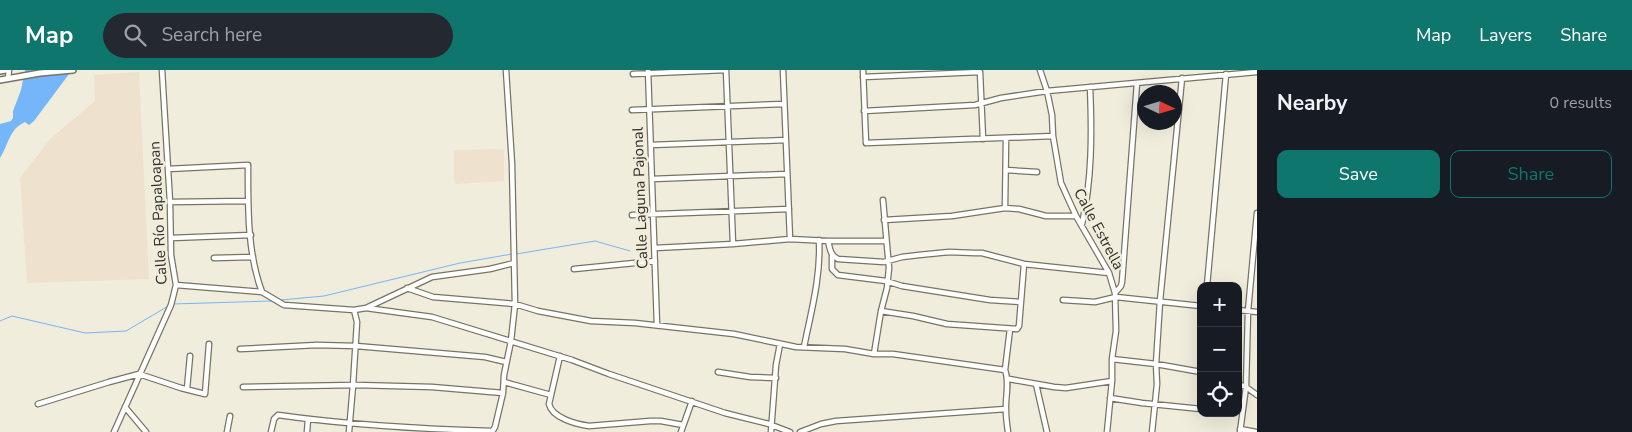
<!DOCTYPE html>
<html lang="en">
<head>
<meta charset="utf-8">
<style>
	body { margin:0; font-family:"Nunito Sans",sans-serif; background:#242831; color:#f1f3f6 }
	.controls { position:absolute; right:15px; bottom:15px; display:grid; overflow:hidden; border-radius:10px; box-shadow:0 5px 20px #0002 }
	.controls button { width:45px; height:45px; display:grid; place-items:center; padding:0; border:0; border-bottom:1px solid #363941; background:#171b24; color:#f1f3f6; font:25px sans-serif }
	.compass { position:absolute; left:1137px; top:15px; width:45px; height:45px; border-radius:50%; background:#171b24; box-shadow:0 5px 20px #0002; rotate:94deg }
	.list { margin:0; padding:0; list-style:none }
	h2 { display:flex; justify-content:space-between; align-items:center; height:65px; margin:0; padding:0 20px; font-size:21px }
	h2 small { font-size:16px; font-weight:400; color:#9ea1a6 }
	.actions { display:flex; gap:10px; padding:15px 20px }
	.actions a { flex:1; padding:11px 0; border:1px solid #0f766e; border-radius:10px; text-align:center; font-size:18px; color:#0f766e }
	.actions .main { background:#0f766e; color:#fff }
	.icon { flex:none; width:28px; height:28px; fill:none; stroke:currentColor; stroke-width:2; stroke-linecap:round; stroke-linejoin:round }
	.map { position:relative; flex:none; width:1257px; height:362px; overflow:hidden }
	header { display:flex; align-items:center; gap:30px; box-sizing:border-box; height:70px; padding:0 25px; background:#0f766e; color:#fff }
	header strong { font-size:24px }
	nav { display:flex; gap:28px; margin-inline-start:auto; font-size:18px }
	.search { width:350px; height:45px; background:#242831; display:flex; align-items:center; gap:12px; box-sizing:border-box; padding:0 18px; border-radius:28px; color:#9ea1a6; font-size:19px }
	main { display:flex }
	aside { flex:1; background:#171b24 }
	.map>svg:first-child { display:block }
	.industrial { fill:#eee1cd }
	.water { fill:#74b6f9 }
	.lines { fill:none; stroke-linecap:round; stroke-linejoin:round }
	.stream { stroke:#74b6f9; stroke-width:1 }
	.minor-casing { stroke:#787464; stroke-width:7 }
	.tertiary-casing { stroke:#787464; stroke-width:8 }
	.minor { stroke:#fff; stroke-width:4.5 }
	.tertiary { stroke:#fff; stroke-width:5 }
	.labels { text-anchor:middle; stroke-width:5; stroke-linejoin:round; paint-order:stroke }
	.street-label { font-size:15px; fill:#2e2d26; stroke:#f1eddc }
</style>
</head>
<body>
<header>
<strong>Map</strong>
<div class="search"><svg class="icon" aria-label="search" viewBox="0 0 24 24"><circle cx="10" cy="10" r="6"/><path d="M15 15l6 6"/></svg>Search here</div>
<nav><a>Map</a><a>Layers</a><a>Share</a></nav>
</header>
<main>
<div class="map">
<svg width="1257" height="362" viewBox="0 0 1257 362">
	<rect width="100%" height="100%" fill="#f1eddc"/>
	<!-- industrial -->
	<path class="industrial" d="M 139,2 L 149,209 L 27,213 L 20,108 L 51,68 L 95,31 L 94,5 Z
		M 504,79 L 504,111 L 455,114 L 454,109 L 454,80 Z"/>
	<!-- water -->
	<path class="water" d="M 25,0 L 72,0 L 34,51 L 29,55 L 25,52 C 9,59 9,74 0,88 L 0,54 L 11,51 L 13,48 L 13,41 L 21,20 Z"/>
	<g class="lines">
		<!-- stream -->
		<path class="stream" d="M 516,184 L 595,171 L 630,181
			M 281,230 L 324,226 L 460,193 L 512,184
			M 173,234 L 272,231
			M 0,251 L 12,246 L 85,263 L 126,261 L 170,235"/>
		<!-- minor casing -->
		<g class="minor-casing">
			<path id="minor" d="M 648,0 L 657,255
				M 726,0 L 733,174
				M 783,0 L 790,169
				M 863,0 L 866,73 L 1053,66
				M 1040,0 L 1047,21 L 1052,45 L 1053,66 L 1061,113 L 1076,146 L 1109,203 L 1115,223 L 1116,261 L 1112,289 L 1112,311 L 1107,362
				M 633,4 L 725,0
				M 863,7 L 980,2 L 983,69
				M 8,8 L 9,0
				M 632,40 L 784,34
				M 864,41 L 975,35 L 1001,28 L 1047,21 L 1257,2
				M 651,75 L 786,70
				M 168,99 L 248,95 C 248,136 247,182 262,222
				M 1006,100 L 1037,102
				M 652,109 L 787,104
				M 170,132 L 248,131
				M 1005,138 L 1006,69
				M 632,145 L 789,139
				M 884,150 L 952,146 L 1005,138 L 1019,139 L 1046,146 L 1076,146
				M 1082,154 C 1092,110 1092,63 1090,17
				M 171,168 L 251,165
				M 828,171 C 830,179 830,185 838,189 L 884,192 L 902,187 L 919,185 L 949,182 L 975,183 L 982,183 L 1024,194 L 1109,203
				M 655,178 L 733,174 L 790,169 L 828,171 L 886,171
				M 832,186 L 832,199 L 838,205 L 886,211 L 902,216 L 990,230 L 1020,232
				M 214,188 L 253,187
				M 574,199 L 655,191
				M 176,215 L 262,222 L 284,235 L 354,240 L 366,238 L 432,207 L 490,199 L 514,193
				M 1207,216 L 1226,4
				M 407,218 L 433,227 L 515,234 L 538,241 L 591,251 L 635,253 L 734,264 L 796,277 L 845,279 L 874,284 L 893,284 L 1005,300 C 1010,313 1005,327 1006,341 C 1006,348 1007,355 1008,362
				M 1115,223 L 1121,216 L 1122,212 L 1137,13
				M 1063,230 L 1095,232 L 1116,227 L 1201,236
				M 366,238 L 432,247 L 572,290 L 609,304 L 725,343 L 769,354 L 790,362
				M 1238,240 L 1257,242
				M 881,241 L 913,246 L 947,254 L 1017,259 L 1019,256 L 1024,194
				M 804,277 C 811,242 821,207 819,170
				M 240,279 L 317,275 L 356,276 L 485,287 L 506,292
				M 874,284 L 881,241 L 887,218 L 889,198 L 883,130
				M 560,286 L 549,334 C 552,348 576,354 589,356 L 650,351 L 661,351 L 683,355
				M 1112,289 L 1156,294 L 1201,302
				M 1005,300 L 1010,259
				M 718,302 L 750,307 L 776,308
				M 1200,302 L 1201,290
				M 1009,309 L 1054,317 L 1066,318 L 1112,311
				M 504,312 L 551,325
				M 1036,314 L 1047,362
				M 1238,314 L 1246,317 L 1257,325
				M 243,317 L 356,315 L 432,317 L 503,323
				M 187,319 L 190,286
				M 1110,328 L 1142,333 L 1201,339
				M 38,334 L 109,312 L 139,304 L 181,318 L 205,324 L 209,274
				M 125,337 L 146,362
				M 1240,359 L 1256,362
				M 114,362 L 171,235 L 176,215 L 171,185 L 170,132 L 162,0
				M 227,362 L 230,346
				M 271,362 L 274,349 L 278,345 C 349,355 420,359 492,361
				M 307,362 L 308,349
				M 349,362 L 353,315 L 357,252 L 354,240
				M 492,362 L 495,357 L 503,323 L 504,305 L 511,271 L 515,234 L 512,94 L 506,0
				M 681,362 L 692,331
				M 771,362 L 776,295 L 780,274
				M 800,362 L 821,354 L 836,351 L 1006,339
				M 1152,362 L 1157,314 L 1156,294 L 1160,231 L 1182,8
				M 1240,362 L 1246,317 L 1248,241 L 1257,143"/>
		</g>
		<!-- tertiary casing -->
		<g class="tertiary-casing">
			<path id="tertiary" d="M 0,1 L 6,0
				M 0,10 L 40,3 L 73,0"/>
		</g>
		<!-- minor -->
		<use href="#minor" class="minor"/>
		<!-- tertiary -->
		<use href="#tertiary" class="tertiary"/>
	</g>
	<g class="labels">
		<!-- street labels -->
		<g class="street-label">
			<text transform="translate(640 128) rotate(-92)" y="5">Calle Laguna Pajonal</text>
			<text transform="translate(158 143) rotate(-93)" y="5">Calle Río Papaloapan</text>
			<text transform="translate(1099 159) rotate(62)" y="5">Calle Estrella</text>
		</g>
	</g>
</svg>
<div class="controls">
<button>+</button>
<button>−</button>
<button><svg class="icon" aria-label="locate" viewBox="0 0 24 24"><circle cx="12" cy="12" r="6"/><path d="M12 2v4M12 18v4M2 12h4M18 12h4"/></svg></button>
</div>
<svg class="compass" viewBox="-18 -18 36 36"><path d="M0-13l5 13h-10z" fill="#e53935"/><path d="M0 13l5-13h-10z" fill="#9ea1a6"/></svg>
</div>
<aside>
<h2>Nearby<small>0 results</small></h2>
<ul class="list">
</ul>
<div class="actions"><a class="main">Save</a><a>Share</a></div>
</aside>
</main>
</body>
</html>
